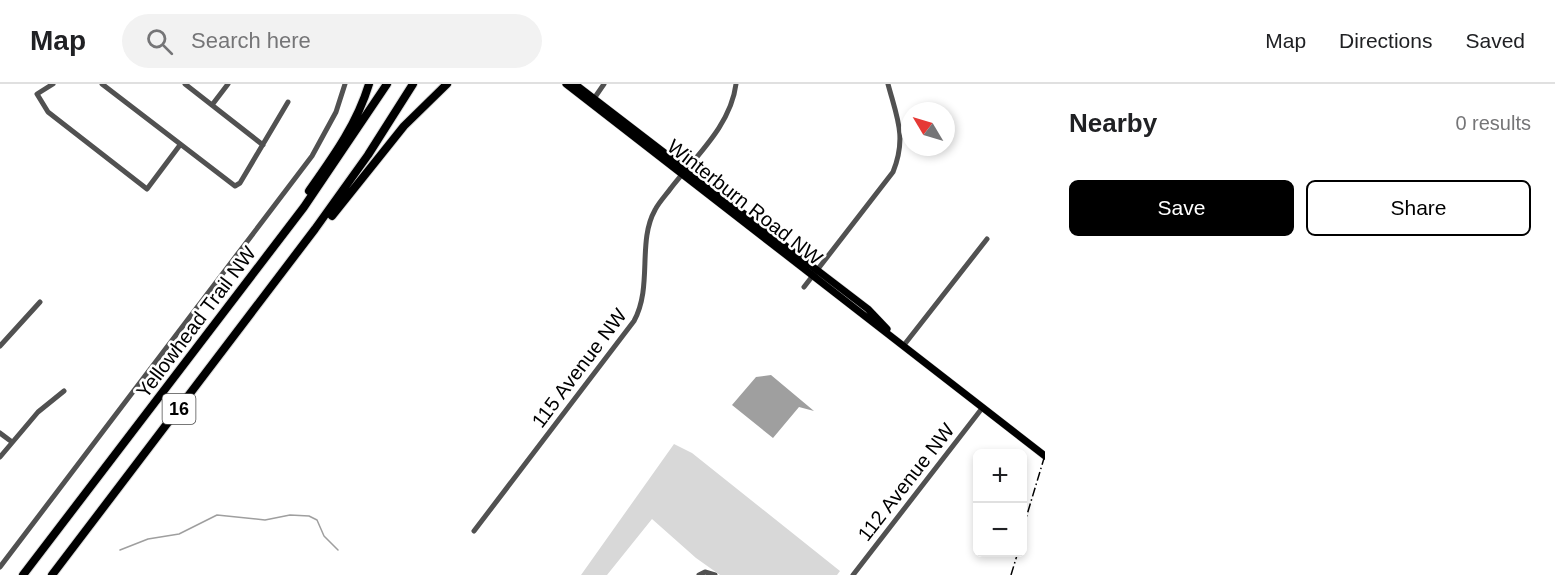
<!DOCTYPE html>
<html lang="en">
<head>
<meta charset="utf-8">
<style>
	body { margin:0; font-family:Arial,sans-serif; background:#f2f2f2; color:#202124 }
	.controls { position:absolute; right:18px; bottom:18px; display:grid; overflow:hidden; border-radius:9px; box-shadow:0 3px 9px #0003 }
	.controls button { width:54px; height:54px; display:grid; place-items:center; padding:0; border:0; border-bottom:2px solid #e0e0e0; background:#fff; color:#202124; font:30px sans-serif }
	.compass { position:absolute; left:901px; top:18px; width:54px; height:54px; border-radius:50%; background:#fff; box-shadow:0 3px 9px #0003; rotate:308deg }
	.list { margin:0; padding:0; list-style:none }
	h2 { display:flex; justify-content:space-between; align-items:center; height:78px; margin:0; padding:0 24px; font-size:26px }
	h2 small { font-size:20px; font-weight:400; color:#757577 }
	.actions { display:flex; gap:12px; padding:18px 24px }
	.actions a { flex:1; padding:14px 0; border:2px solid #000; border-radius:9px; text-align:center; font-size:21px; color:#000 }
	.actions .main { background:#000; color:#fff }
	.icon { flex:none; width:33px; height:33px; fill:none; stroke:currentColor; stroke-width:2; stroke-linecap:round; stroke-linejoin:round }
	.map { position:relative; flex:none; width:1045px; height:491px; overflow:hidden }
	header { display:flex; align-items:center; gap:36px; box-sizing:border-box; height:84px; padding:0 30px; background:#fff; border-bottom:2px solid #e0e0e0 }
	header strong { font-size:28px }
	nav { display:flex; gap:33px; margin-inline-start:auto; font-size:21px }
	.search { width:420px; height:54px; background:#f2f2f2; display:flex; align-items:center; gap:15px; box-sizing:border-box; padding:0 21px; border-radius:33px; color:#757577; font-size:22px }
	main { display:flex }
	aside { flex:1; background:#fff }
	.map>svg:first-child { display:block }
	.green { fill:#d8d8d8 }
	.water { fill:#9f9f9f }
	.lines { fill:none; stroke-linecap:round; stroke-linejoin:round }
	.stream { stroke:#9f9f9f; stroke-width:1.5 }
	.major-casing { stroke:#dbdbdb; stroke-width:8 }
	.highway-casing { stroke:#dbdbdb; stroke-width:10 }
	.minor { stroke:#515151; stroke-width:5 }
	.major { stroke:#000; stroke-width:7 }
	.highway { stroke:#000; stroke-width:8 }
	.rail { stroke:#000; stroke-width:1.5; stroke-dasharray:9 3 1.5 3; stroke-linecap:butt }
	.labels { text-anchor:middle; stroke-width:5; stroke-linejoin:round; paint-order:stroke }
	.shield { fill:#fff; stroke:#4c4c4c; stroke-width:1.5 }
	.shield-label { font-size:18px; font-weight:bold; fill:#000 }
	.street-label { font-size:20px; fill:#000; stroke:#fff }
</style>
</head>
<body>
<header>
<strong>Map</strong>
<div class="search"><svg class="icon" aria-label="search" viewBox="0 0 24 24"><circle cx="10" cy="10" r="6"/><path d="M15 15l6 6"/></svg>Search here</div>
<nav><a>Map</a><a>Directions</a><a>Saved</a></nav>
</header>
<main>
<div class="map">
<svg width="1045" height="491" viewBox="0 0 1045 491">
	<rect width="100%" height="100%" fill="#fff"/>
	<!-- green -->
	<path class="green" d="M 674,360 L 692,369 L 840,487 L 837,491 L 720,491 L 696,474 L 652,435 L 607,491 L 581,491 Z"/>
	<!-- water -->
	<path class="water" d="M 771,291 L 814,327 L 799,323 L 773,354 L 732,321 L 756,293 Z"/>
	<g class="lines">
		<!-- stream -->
		<path class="stream" d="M 120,466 L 148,455 L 179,450 L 217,431 L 265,436 L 290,431 L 309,432 L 317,436 L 324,452 L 338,466"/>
		<!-- major casing -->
		<g class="major-casing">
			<path id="major" d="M 566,0 L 1045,372
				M 575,0 L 817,186 L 868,225 L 887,245"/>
		</g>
		<!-- highway casing -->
		<g class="highway-casing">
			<path id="highway" d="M 309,107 C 333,73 357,40 369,0
				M 332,132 L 404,42 L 447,0
				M 23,491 L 304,123 L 387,0
				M 52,491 L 315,145 L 368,71 L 413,0"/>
		</g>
		<!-- minor -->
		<path class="minor" d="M 53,0 L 37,10 L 48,28 L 147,105 L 180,61
			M 102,0 L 235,102 L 240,99 L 288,18
			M 185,0 L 263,61
			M 593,16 L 604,0
			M 212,21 L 228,0
			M 804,203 L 893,88 C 907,53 897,34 888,0
			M 904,261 L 987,155
			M 0,262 L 40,218
			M 0,349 L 12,358
			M 0,373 L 38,328 L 64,307
			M 474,447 L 634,237 C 653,202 637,158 655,126 C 659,118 666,111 671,104 C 696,72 731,41 736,0
			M 0,483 L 312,72 L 336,28 L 345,0
			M 699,491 L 705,488 L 715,491
			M 853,491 L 983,323"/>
		<!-- major -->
		<use href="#major" class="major"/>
		<!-- highway -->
		<use href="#highway" class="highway"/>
		<!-- rail -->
		<path class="rail" d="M 1023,444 L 1045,371
			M 1011,491 L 1018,468"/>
	</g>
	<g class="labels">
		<!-- shield labels -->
		<rect class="shield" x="162.5" y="310" width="33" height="30" rx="4.5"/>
		<g class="shield-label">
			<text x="179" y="331">16</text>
		</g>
		<!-- street labels -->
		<g class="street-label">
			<text transform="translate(745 118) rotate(38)" y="7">Winterburn Road NW</text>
			<text transform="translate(196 238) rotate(-53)" y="7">Yellowhead Trail NW</text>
			<text transform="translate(579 284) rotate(-53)" y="7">115 Avenue NW</text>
			<text transform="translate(906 398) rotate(-52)" y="7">112 Avenue NW</text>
		</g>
	</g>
</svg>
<div class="controls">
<button>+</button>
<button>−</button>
</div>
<svg class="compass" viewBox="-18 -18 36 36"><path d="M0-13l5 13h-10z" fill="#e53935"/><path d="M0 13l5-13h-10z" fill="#757577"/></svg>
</div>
<aside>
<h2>Nearby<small>0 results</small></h2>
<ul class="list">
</ul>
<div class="actions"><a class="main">Save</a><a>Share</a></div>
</aside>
</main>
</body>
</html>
